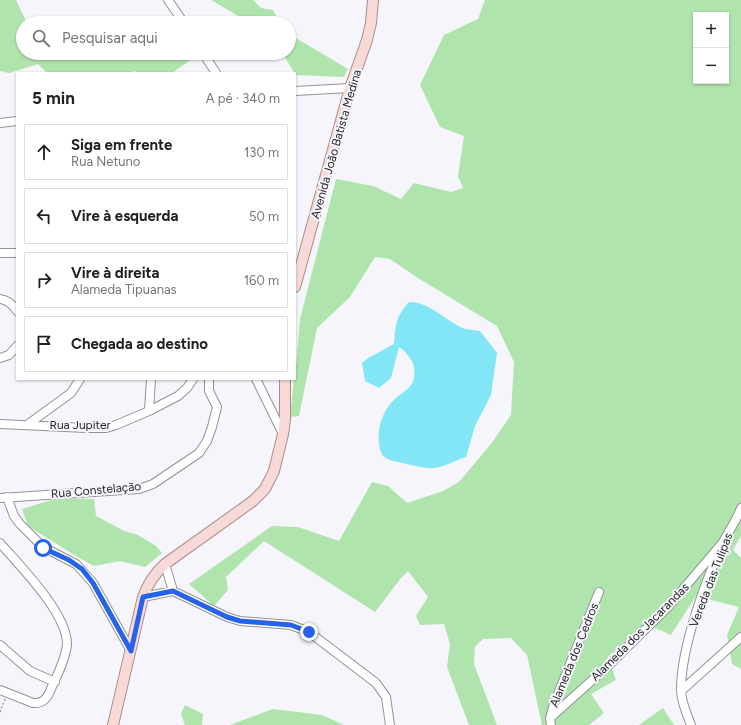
<!DOCTYPE html>
<html lang="pt">
<head>
<meta charset="utf-8">
<style>
	body { margin:0; font-family:Figtree,sans-serif; background:#f2f2f2; color:#222 }
	.controls { position:absolute; right:12px; top:12px; display:grid; overflow:hidden; border-radius:0px; box-shadow:0 1px 3px #0004 }
	.controls button { width:36px; height:36px; display:grid; place-items:center; padding:0; border:0; border-bottom:1px solid #e0e0e0; background:#fff; color:#222; font:20px sans-serif }
	.stop { position:absolute; width:12px; height:12px; margin:-9px; border:3px solid #2563eb; border-radius:50%; background:#fff }
	.stop.end { background:#2563eb; border-color:#fff; box-shadow:0 1px 4px #0008 }
	.list { margin:0; padding:0; list-style:none }
	h2 { display:flex; justify-content:space-between; align-items:center; height:52px; margin:0; padding:0 16px; font-size:17px }
	h2 small { font-size:13px; font-weight:400; color:#767676 }
	.list li { display:grid; grid-template-columns:26px 1fr auto; gap:12px; align-items:center; box-sizing:border-box; height:56px; margin:0 8px 8px; padding:0 8px; border:1px solid #e0e0e0; border-radius:0px }
	.list b { display:block; font-size:15px; white-space:nowrap }
	.list p { margin:0; font-size:13px; white-space:nowrap; color:#767676 }
	.list em { font-size:13px; font-style:normal; color:#767676 }
	.icon { flex:none; width:22px; height:22px; fill:none; stroke:currentColor; stroke-width:2; stroke-linecap:round; stroke-linejoin:round }
	.map { position:relative; flex:none; width:741px; height:725px; overflow:hidden }
	.search { position:absolute; background:#fff; box-shadow:0 1px 3px #0004; left:16px; top:16px; width:280px; height:44px; display:flex; align-items:center; gap:10px; box-sizing:border-box; padding:0 14px; border-radius:22px; color:#767676; font-size:15px }
	.panel { position:absolute; background:#fff; box-shadow:0 1px 3px #0004; left:16px; top:72px; width:280px; height:308px; border-radius:0px }
	.map>svg:first-child { display:block }
	.green { fill:#afe4ad; fill-rule:evenodd }
	.water { fill:#82e6f6 }
	.lines { fill:none; stroke-linecap:round; stroke-linejoin:round }
	.minor-casing { stroke:#929398; stroke-width:10 }
	.major-casing { stroke:#ab8c89; stroke-width:12 }
	.path { stroke:#99999e; stroke-width:1.5; stroke-dasharray:2 2; stroke-linecap:butt }
	.minor { stroke:#fff; stroke-width:8 }
	.major { stroke:#f7dad7; stroke-width:10 }
	.route { stroke:#2563eb; stroke-width:5 }
	.labels { text-anchor:middle; stroke-width:4; stroke-linejoin:round; paint-order:stroke }
	.street-label { font-size:12px; fill:#28282a; stroke:#f5f5fb }
</style>
</head>
<body>
<div class="map">
<svg width="741" height="725" viewBox="0 0 741 725">
	<rect width="100%" height="100%" fill="#f5f5fb"/>
	<!-- green -->
	<path class="green" d="M 0,0 L 16,0 L 27,23 L 23,23 L 23,53 L 137,53 L 139,60 L 152,60 L 160,53 L 195,53 L 196,56 L 172,73 L 136,73 L 136,71 L 124,73 L 47,73 L 38,64 L 9,73 L 0,71 Z
		M 211,0 L 253,0 L 261,8 L 273,10 L 280,23 L 246,23 L 240,17 Z
		M 485,0 L 741,0 L 741,536 L 733,550 L 741,558 L 741,669 L 732,664 L 727,635 L 739,607 L 696,596 L 671,635 L 646,624 L 608,657 L 616,680 L 591,694 L 604,713 L 589,725 L 542,725 L 527,655 L 511,638 L 483,639 L 475,647 L 474,664 L 497,725 L 469,725 L 447,667 L 450,644 L 444,624 L 420,625 L 416,616 L 428,597 L 408,571 L 401,578 L 375,612 L 264,541 L 226,577 L 228,590 L 214,606 L 189,584 L 272,526 L 298,527 L 339,541 L 372,482 L 388,486 L 407,503 L 443,491 L 459,482 L 491,444 L 511,415 L 514,362 L 497,326 L 418,278 L 390,259 L 375,257 L 350,297 L 317,328 L 299,416 L 290,417 L 294,379 L 295,379 L 300,319 L 336,179 L 373,186 L 401,199 L 414,183 L 451,192 L 463,188 L 458,176 L 464,136 L 440,127 L 420,85 L 444,35 L 478,19 ZM 696,15 L 726,15 L 726,81 L 696,81 Z
		M 289,34 L 348,69 L 344,77 L 296,75 L 282,53 L 289,53 Z
		M 58,498 L 94,499 L 96,516 L 124,531 L 138,535 L 156,546 L 162,553 L 145,567 L 120,561 L 94,566 L 76,556 L 28,526 L 22,509 Z
		M 185,705 L 203,714 L 202,725 L 185,725 L 181,714 Z
		M 663,708 L 674,725 L 639,725 Z
		M 273,709 L 322,715 L 344,725 L 230,725 Z"/>
	<!-- water -->
	<path class="water" d="M 409,302 C 431,302 445,321 465,329 C 469,330 475,330 480,331 L 497,353 L 491,395 L 475,426 L 466,457 C 456,460 445,467 434,468 C 426,469 407,464 398,462 C 385,459 380,457 379,442 C 377,427 384,408 396,398 C 402,393 413,387 414,378 C 417,365 409,354 399,347 L 391,378 L 379,388 L 365,381 L 362,363 L 368,358 L 394,344 C 396,324 395,318 409,302 Z"/>
	<g class="lines">
		<!-- minor casing -->
		<g class="minor-casing">
			<path id="minor" d="M 168,0 L 184,23
				M 203,53 L 216,73
				M 295,91 L 350,88
				M 0,123 L 17,121
				M 0,253 L 17,253
				M 0,299 C 8,300 13,305 17,311
				M 0,358 L 9,355 L 17,346
				M 256,379 L 283,434
				M 149,411 L 151,379
				M 0,424 L 86,428 L 106,428 L 116,425 L 149,411 L 178,396 L 187,388 L 193,379
				M 27,425 L 71,393 L 80,379
				M 7,497 L 14,516 L 20,524 L 43,547 L 76,564 L 93,583 L 131,651
				M 0,498 L 139,489 L 153,484 L 199,453 L 207,441 L 212,427 L 217,407 L 209,391 L 209,379
				M 0,543 C 20,566 67,613 67,644 C 66,657 59,672 53,684 C 49,694 46,704 33,703 L 0,690
				M 165,564 L 173,591
				M 143,597 L 173,591 L 227,617 L 240,621 L 291,625 L 309,632 L 376,683 L 386,697 L 390,725
				M 0,645 L 30,671 L 55,682
				M 681,691 L 741,637
				M 550,718 L 608,666 L 667,608 L 724,541
				M 551,725 L 550,718 L 554,704 L 599,592
				M 691,725 C 687,715 681,701 681,690 C 681,646 706,580 724,540 C 730,530 737,519 741,508"/>
		</g>
		<!-- major casing -->
		<g class="major-casing">
			<path id="major" d="M 295,287 L 350,88 L 367,40 L 371,23 L 373,0
				M 113,725 L 143,597 C 148,583 154,574 165,564 L 253,501 L 265,489 L 274,471 L 283,434 L 285,420 L 285,379"/>
		</g>
		<!-- path -->
		<path class="path" d="M 0,712 L 5,699"/>
		<!-- minor -->
		<use href="#minor" class="minor"/>
		<!-- major -->
		<use href="#major" class="major"/>
	</g>
	<g class="lines">
		<!-- route -->
		<path class="route" d="M 43,548 L 69,560 L 82,569 L 93,583 L 131,651 L 143,597 L 173,591 L 227,617 L 240,621 L 291,625 L 309,632"/>
	</g>
	<g class="labels">
		<!-- street labels -->
		<g class="street-label">
			<text transform="translate(336 144) rotate(-74)" y="4">Avenida João Batista Medina</text>
			<text x="80" y="429">Rua Jupiter</text>
			<text transform="translate(96 490) rotate(-5)" y="4">Rua Constelação</text>
			<text transform="translate(711 580) rotate(-69)" y="4">Vereda das Tulipas</text>
			<text transform="translate(640 632) rotate(-45)" y="4">Alameda dos Jacarandas</text>
			<text transform="translate(574 655) rotate(-68)" y="4">Alameda dos Cedros</text>
		</g>
	</g>
</svg>
<div class="controls">
<button>+</button>
<button>−</button>
</div>
<div class="stop" style="left:43px;top:548px"></div>
<div class="stop end" style="left:309px;top:632px"></div>
<div class="search"><svg class="icon" aria-label="search" viewBox="0 0 24 24"><circle cx="10" cy="10" r="6"/><path d="M15 15l6 6"/></svg>Pesquisar aqui</div>
<section class="panel">
<h2>5 min<small>A pé · 340 m</small></h2>
<ul class="list">
<li><svg class="icon" aria-label="ahead" viewBox="0 0 24 24"><path d="M12 20V5M6 11l6-6 6 6"/></svg><div><b>Siga em frente</b><p>Rua Netuno</p></div><em>130 m</em></li>
<li><svg class="icon" aria-label="left" viewBox="0 0 24 24"><path d="M17 20v-9H6M10 6l-5 5 5 5"/></svg><div><b>Vire à esquerda</b></div><em>50 m</em></li>
<li><svg class="icon" aria-label="right" viewBox="0 0 24 24"><path d="M7 20v-9h11M14 6l5 5-5 5"/></svg><div><b>Vire à direita</b><p>Alameda Tipuanas</p></div><em>160 m</em></li>
<li><svg class="icon" aria-label="arrive" viewBox="0 0 24 24"><path d="M6 21V4h12l-3 4 3 4H6"/></svg><div><b>Chegada ao destino</b></div></li>
</ul>
</section>
</div>
</body>
</html>
